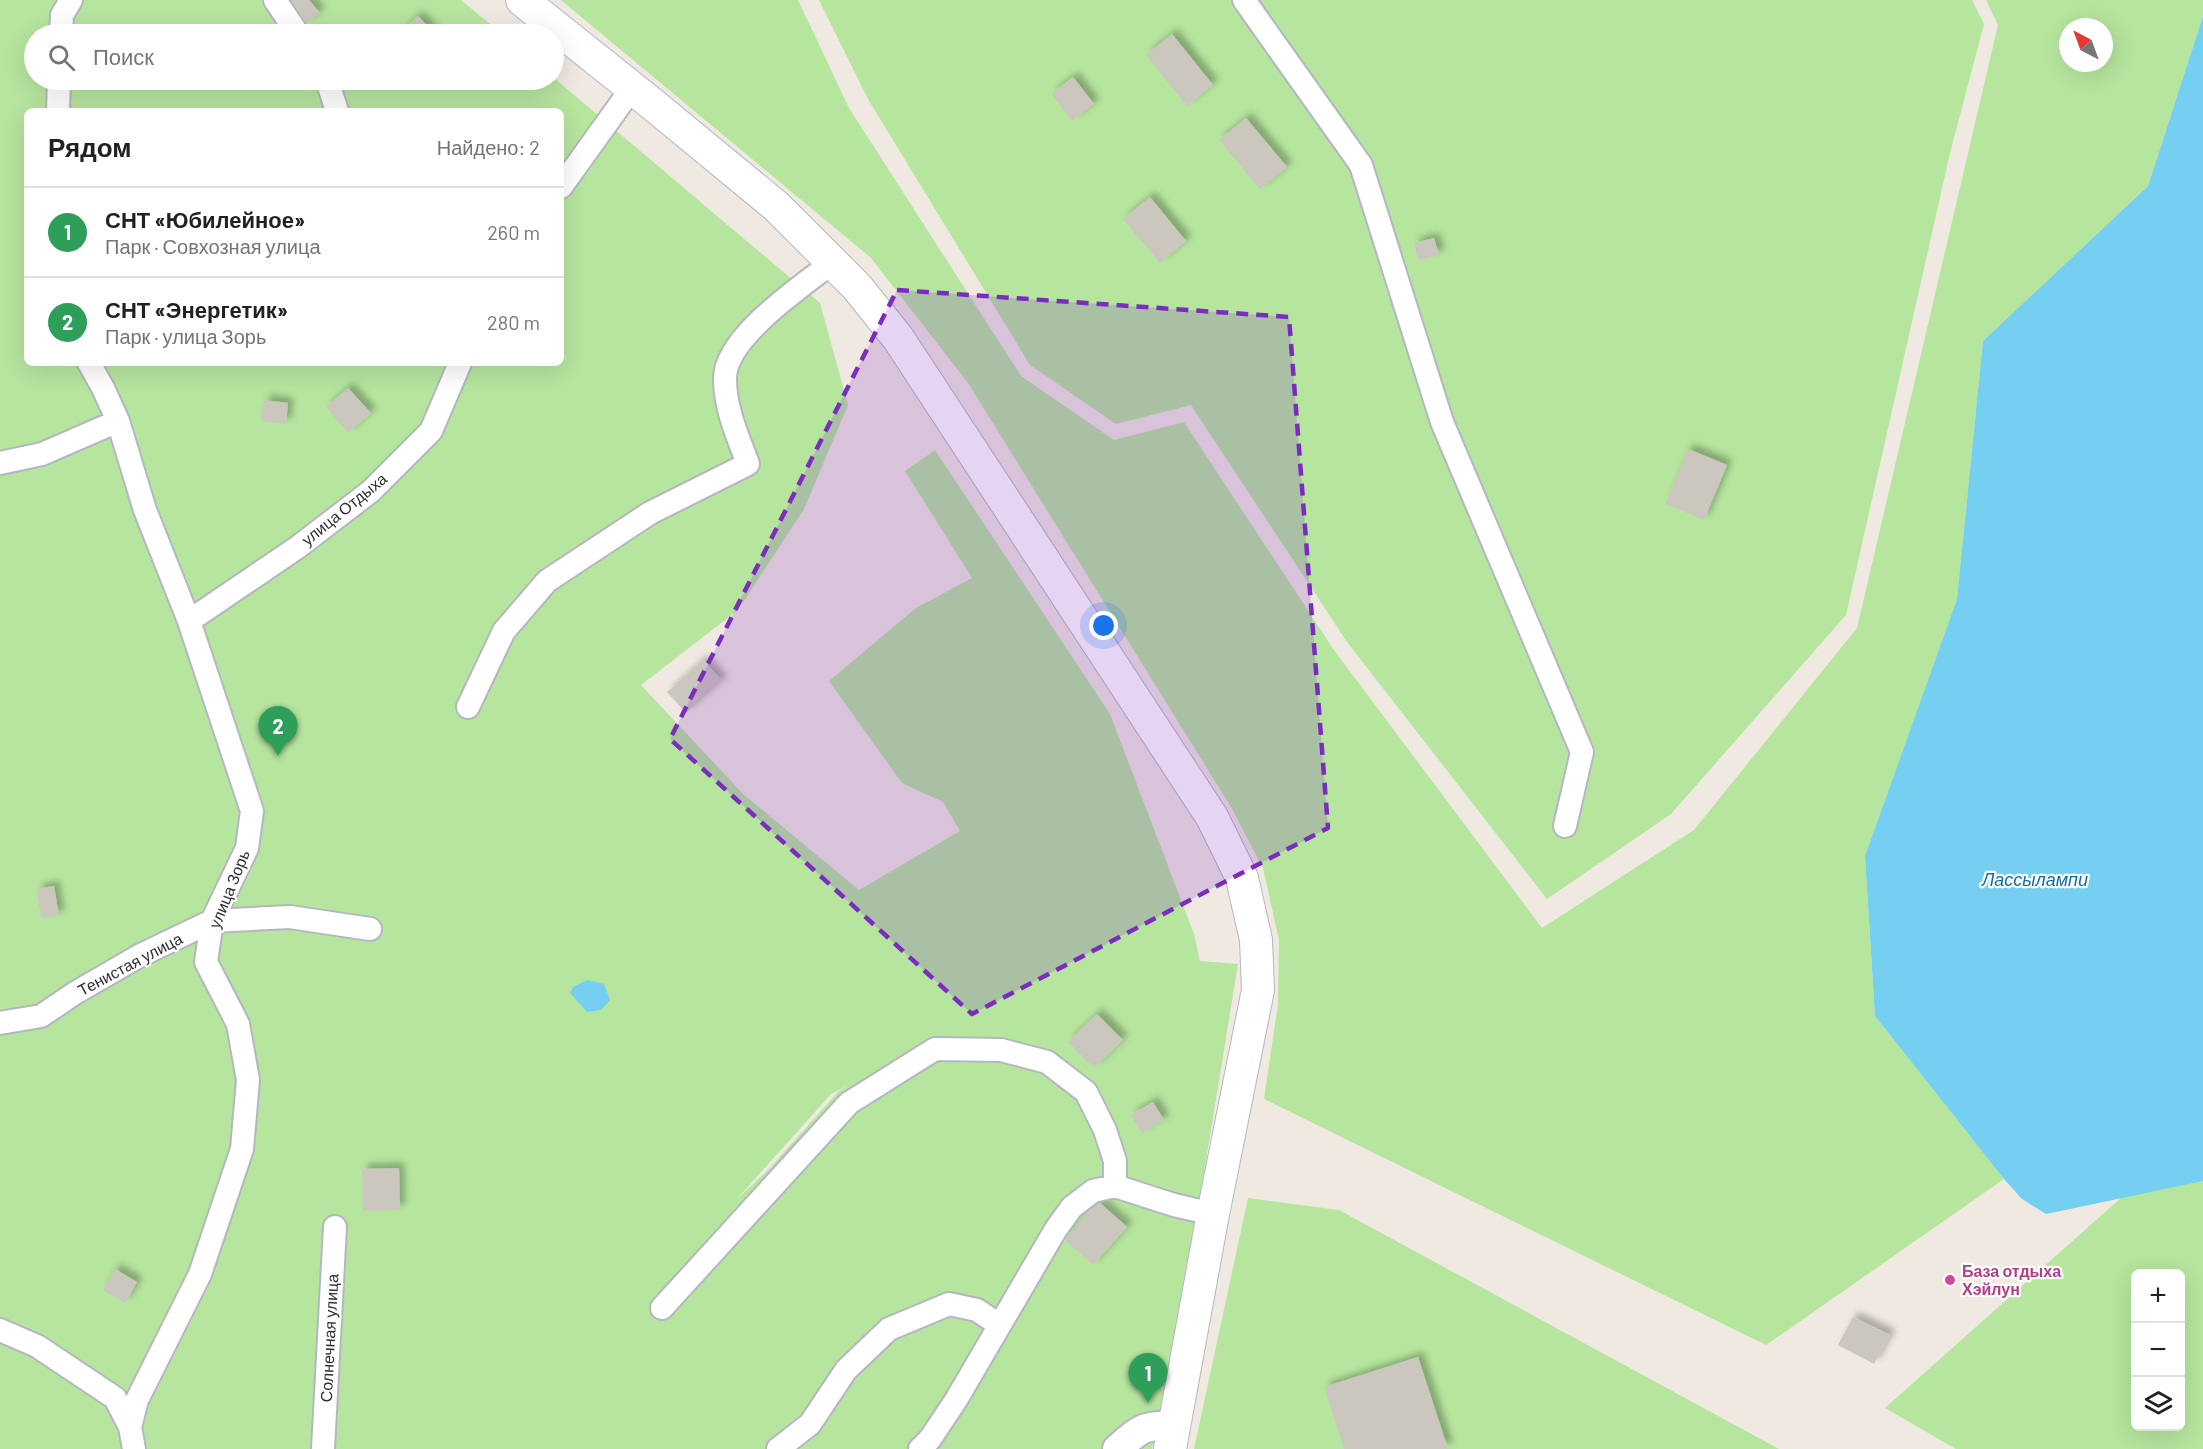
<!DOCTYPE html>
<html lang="ru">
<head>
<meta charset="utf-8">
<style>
	body { margin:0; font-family:Barlow,sans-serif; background:#f2f2f2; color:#202124 }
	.controls { position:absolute; right:18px; bottom:18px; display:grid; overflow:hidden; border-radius:9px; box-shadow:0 6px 24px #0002 }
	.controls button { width:54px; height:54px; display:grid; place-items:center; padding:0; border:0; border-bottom:2px solid #e0e0e0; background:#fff; color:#202124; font:30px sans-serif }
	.compass { position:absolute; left:2059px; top:18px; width:54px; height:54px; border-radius:50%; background:#fff; box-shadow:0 6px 24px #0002; rotate:319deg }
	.you { position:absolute; left:1104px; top:626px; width:21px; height:21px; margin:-15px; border:4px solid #fff; border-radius:50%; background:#1a73e8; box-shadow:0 0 0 9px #1a73e833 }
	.badge { display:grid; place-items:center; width:39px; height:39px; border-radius:50%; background:#0b8043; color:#fff; font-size:20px; font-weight:700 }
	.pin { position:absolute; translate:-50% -50px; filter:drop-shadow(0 2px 3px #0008) }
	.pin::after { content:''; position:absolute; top:32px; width:21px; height:18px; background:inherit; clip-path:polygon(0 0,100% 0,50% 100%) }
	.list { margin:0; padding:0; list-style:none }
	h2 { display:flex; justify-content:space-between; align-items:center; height:78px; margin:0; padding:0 24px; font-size:26px }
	h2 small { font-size:20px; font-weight:400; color:#757577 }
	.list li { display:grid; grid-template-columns:39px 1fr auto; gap:18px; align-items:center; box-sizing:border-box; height:90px; padding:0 24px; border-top:2px solid #e0e0e0 }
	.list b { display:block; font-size:22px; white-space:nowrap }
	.list p { margin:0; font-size:20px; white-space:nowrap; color:#757577 }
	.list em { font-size:20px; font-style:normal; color:#757577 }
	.icon { flex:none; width:33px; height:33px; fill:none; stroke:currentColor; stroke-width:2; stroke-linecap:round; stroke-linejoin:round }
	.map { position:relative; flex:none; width:2203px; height:1449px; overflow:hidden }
	.search { position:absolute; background:#fff; box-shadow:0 6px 24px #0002; left:24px; top:24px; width:540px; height:66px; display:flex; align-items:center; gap:15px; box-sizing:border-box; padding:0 21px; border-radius:33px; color:#757577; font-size:22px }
	.panel { position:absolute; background:#fff; box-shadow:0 6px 24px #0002; left:24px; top:108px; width:540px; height:258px; border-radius:9px }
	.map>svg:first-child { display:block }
	.green { fill:#b6e59e; fill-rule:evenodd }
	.water { fill:#75cff0 }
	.building { fill:#cbc7bf; filter:url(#shadow) }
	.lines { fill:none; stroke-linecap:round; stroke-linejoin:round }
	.minor-casing { stroke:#b4b7c1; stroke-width:26 }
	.tertiary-casing { stroke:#b4b7c1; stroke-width:32 }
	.secondary-casing { stroke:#b4b7c1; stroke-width:34 }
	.minor { stroke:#fff; stroke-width:22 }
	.tertiary { stroke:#fff; stroke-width:28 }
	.secondary { stroke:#fff; stroke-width:32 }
	.marked { fill:#7b2cbf; fill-opacity:0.2; stroke:#7b2cbf; stroke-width:4.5; stroke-dasharray:12 8; stroke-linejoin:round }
	.hotel-dot { fill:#d1479c; stroke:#fff; stroke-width:2 }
	.labels { text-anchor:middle; stroke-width:4.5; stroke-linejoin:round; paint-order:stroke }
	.street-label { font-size:16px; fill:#2e2e2e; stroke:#fff }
	.hotel-label { font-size:16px; font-weight:bold; fill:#b23c85; stroke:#fff; text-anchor:start }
	.water-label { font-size:18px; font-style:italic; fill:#0d6fa3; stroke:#fff }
</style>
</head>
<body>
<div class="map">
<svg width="2203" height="1449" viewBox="0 0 2203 1449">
	<defs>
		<filter id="shadow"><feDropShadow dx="5.5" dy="-5.5" stdDeviation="3" flood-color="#0004"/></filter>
	</defs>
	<rect width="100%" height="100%" fill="#efe9e1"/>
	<!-- green -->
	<path class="green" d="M 0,0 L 461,0 L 502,34 L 34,34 L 34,80 L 554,80 L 554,78 L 820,303 L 848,405 L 804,509 L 738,610 L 641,685 L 744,795 L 859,890 L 960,831 L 943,802 L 902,783 L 829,681 L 916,608 L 972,578 L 905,471 L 935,450 L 1110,714 L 1194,934 L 1200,961 L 1238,964 L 1174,1357 L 1152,1449 L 0,1449 ZM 27,111 L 561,111 L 561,363 L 27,363 ZM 849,1085 L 839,1091 L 768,1170 L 736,1200 L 831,1094 Z
		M 561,0 L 798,0 L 849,108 L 1021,376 L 1114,440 L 1184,422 L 1334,650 L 1542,928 L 1694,830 L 1857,628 L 1998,25 L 1986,0 L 2203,0 L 2203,16 L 2148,186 L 1983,341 L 1957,599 L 1865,856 L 1875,1016 L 2004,1179 L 1766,1345 L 1264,1099 L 1278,1004 L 1279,940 L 1263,868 L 1231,807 L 968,383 L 871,258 ZM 2068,27 L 2104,27 L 2104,63 L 2068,63 Z
		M 819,0 L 1972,0 L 1984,24 L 1950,153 L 1846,615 L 1671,814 L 1547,899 L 1347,642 L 1191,405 L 1116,424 L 1030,365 L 868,99 Z
		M 2203,1181 L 2203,1449 L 1956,1449 L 1885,1408 L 2122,1197 ZM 2136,1274 L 2180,1274 L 2180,1426 L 2136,1426 Z
		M 1248,1198 L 1339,1210 L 1779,1449 L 1194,1449 Z"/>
	<!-- water -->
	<path class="water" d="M 2203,16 L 2203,1181 L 2046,1214 L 2022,1199 L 2004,1179 L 1875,1016 L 1865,856 L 1957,599 L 1983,341 L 2148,186 Z
		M 587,980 L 604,984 L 610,1000 L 601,1010 L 587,1012 L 570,993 L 573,987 Z"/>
	<!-- building -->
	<path class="building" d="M 291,0 L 309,0 L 320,13 L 307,23 Z
		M 418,16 L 435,34 L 399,34 Z
		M 1172,34 L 1213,85 L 1187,106 L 1146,55 Z
		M 1073,77 L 1094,104 L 1072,121 L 1051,94 Z
		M 1246,118 L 1287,167 L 1260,189 L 1219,140 Z
		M 1150,197 L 1186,241 L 1160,263 L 1123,219 Z
		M 1434,238 L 1439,255 L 1418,260 L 1414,243 Z
		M 348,388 L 371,413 L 348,433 L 326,407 Z
		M 264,400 L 288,403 L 286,424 L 261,421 Z
		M 1688,449 L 1727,465 L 1704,520 L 1665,504 Z
		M 703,660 L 722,681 L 686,713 L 667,692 Z
		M 54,886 L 59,916 L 41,918 L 37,889 Z
		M 1097,1014 L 1123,1040 L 1094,1068 L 1068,1042 Z
		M 1153,1102 L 1164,1120 L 1142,1133 L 1131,1115 Z
		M 399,1168 L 400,1210 L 363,1211 L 362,1169 Z
		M 1100,1203 L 1127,1227 L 1093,1265 L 1065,1240 L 1091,1209 Z
		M 115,1269 L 137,1282 L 125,1303 L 103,1290 Z
		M 1853,1317 L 1890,1335 L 1874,1364 L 1838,1345 Z
		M 1418,1357 L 1448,1449 L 1344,1449 L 1324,1387 Z"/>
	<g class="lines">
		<!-- minor casing -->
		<g class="minor-casing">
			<path id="minor" d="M 275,0 L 298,34
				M 1244,0 L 1361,165 L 1442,422 L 1582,752 L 1565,826
				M 61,34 L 62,15 L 71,0
				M 327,80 L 337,111
				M 58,111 L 59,80
				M 561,187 L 632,88
				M 89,363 L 103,388 L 118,421 L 145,510 L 189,621 L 252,811 L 247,848 L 212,921 L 206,962 L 238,1024 L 248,1080 L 242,1149 L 200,1274 L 137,1400 L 130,1427 L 134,1449
				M 0,463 L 42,454 L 118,421
				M 189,621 L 298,547 L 371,491 L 431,431 L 460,363
				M 468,707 L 504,631 L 547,581 L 650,513 L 748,464 C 738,437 725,409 725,379 C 724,338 802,286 833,262
				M 0,1023 L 41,1016 L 75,993 L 139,956 L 212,921 L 290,917 L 370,929
				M 662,1308 L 849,1103 L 935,1049 L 1001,1050 L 1047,1062 L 1086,1092 L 1105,1130 L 1115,1161 L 1115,1186
				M 0,1330 L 37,1346 L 115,1398 L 130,1427
				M 323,1449 L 335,1227
				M 778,1449 L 810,1424 L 846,1370 L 889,1329 L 949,1304 L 977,1310 L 999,1325
				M 920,1449 L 930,1439 L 956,1400 L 1056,1229 L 1072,1207 L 1093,1191 L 1115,1186 L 1174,1205 L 1213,1214"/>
		</g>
		<!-- tertiary casing -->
		<g class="tertiary-casing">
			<path id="tertiary" d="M 1117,1449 C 1140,1429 1144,1424 1174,1426"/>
		</g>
		<!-- secondary casing -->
		<g class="secondary-casing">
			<path id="secondary" d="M 522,0 L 651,103 L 776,206 L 857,287 L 898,338 L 1212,817 L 1242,878 L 1256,940 L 1258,990 L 1213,1214 L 1170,1449"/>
		</g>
		<!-- minor -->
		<use href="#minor" class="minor"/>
		<!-- tertiary -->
		<use href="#tertiary" class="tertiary"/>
		<!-- secondary -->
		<use href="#secondary" class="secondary"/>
	</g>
	<!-- marked area -->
	<path class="marked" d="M 897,290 L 1289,317 L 1328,828 L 972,1014 L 670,739 Z"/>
	<!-- markers -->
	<circle class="hotel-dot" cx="1950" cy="1280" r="6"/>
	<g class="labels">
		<!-- street labels -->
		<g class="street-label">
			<text transform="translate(344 509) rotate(-39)" y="6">улица Отдыха</text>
			<text transform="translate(229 889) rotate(-68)" y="6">улица Зорь</text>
			<text transform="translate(130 964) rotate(-28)" y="6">Тенистая улица</text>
			<text transform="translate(329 1338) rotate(-87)" y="6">Солнечная улица</text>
		</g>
		<!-- hotel labels -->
		<g class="hotel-label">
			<text x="1962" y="1277">База отдыха<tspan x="1962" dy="18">Хэйлун</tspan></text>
		</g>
		<!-- water labels -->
		<g class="water-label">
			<text x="2035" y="886">Лассылампи</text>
		</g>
	</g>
</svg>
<div class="controls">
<button>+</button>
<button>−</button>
<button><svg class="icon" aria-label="layers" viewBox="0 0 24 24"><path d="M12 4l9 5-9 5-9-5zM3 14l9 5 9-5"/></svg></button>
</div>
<svg class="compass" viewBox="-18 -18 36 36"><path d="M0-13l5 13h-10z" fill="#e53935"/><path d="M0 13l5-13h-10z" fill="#757577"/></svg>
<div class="you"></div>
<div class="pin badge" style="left:1148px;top:1403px;background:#2e9e5b">1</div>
<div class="pin badge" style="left:278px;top:756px;background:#2e9e5b">2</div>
<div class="search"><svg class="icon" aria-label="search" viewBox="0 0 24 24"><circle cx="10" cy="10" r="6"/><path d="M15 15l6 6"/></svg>Поиск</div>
<section class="panel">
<h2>Рядом<small>Найдено: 2</small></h2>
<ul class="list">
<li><span class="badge" style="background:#2e9e5b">1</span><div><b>СНТ «Юбилейное»</b><p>Парк · Совхозная улица</p></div><em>260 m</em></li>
<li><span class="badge" style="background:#2e9e5b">2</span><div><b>СНТ «Энергетик»</b><p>Парк · улица Зорь</p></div><em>280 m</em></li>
</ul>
</section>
</div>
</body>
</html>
